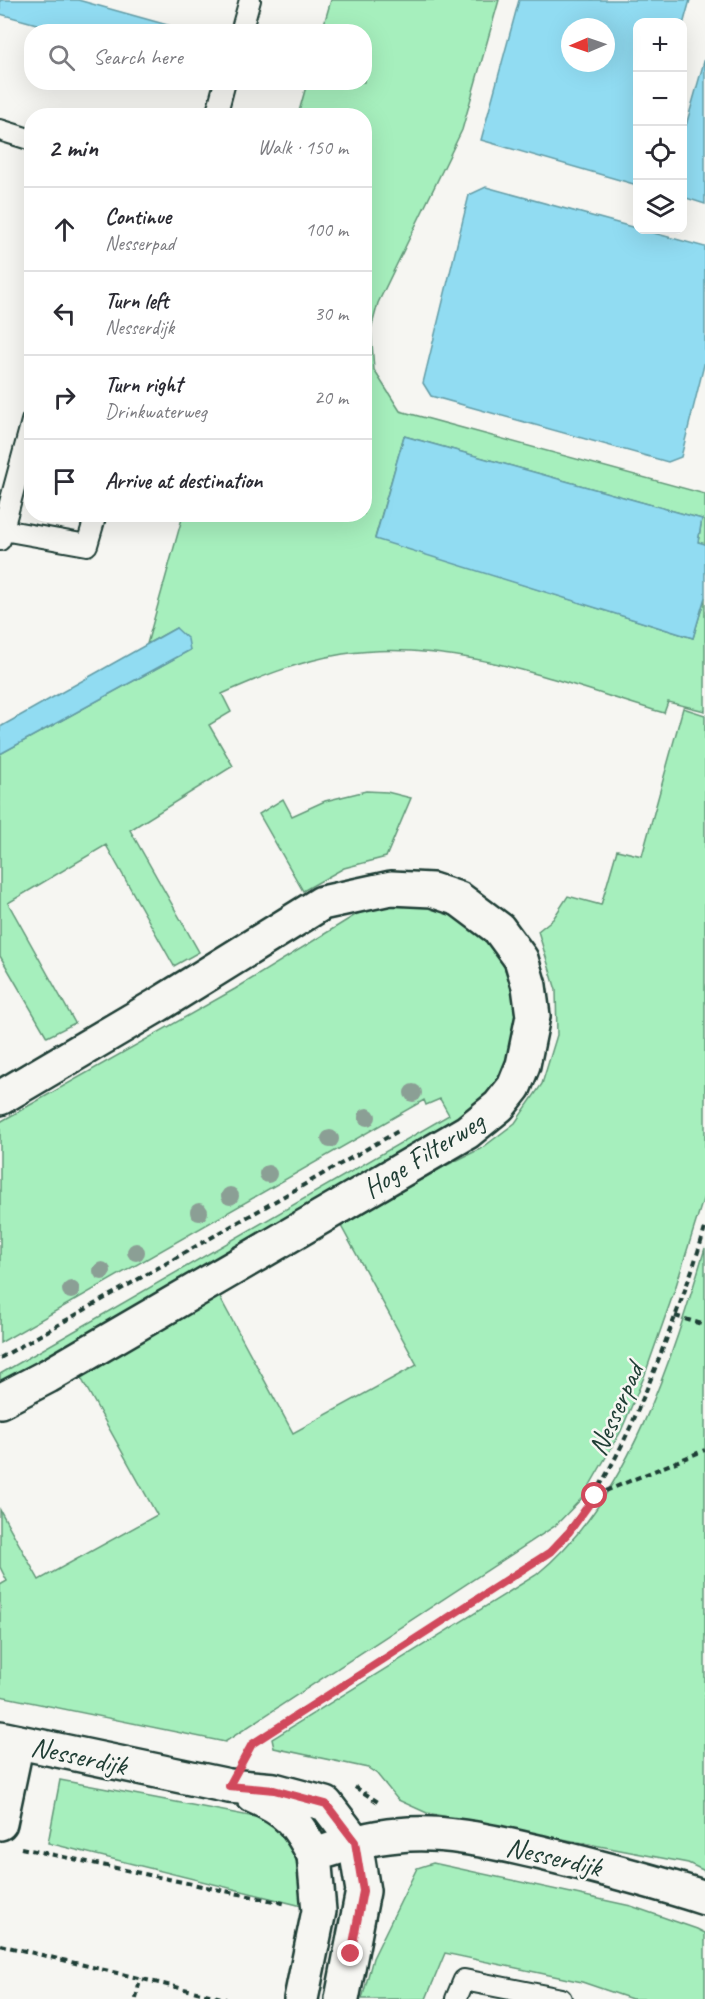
<!DOCTYPE html>
<html lang="en">
<head>
<meta charset="utf-8">
<style>
	body { margin:0; font-family:Caveat,sans-serif; background:#f2f2f3; color:#2b2b33 }
	.controls { position:absolute; right:18px; top:18px; display:grid; overflow:hidden; border-radius:12px; box-shadow:0 6px 24px #0002 }
	.controls button { width:54px; height:54px; display:grid; place-items:center; padding:0; border:0; border-bottom:2px solid #e1e1e2; background:#fff; color:#2b2b33; font:30px sans-serif }
	.compass { position:absolute; left:561px; top:18px; width:54px; height:54px; border-radius:50%; background:#fff; box-shadow:0 6px 24px #0002; rotate:268deg }
	.stop { position:absolute; width:18px; height:18px; margin:-14px; border:4px solid #d1495b; border-radius:50%; background:#fff }
	.stop.end { background:#d1495b; border-color:#fff; box-shadow:0 2px 6px #0008 }
	.list { margin:0; padding:0; list-style:none }
	h2 { display:flex; justify-content:space-between; align-items:center; height:78px; margin:0; padding:0 24px; font-size:26px }
	h2 small { font-size:20px; font-weight:400; color:#7c7c81 }
	.list li { display:grid; grid-template-columns:39px 1fr auto; gap:18px; align-items:center; box-sizing:border-box; height:84px; padding:0 24px; border-top:2px solid #e1e1e2 }
	.list b { display:block; font-size:22px; white-space:nowrap }
	.list p { margin:0; font-size:20px; white-space:nowrap; color:#7c7c81 }
	.list em { font-size:20px; font-style:normal; color:#7c7c81 }
	.icon { flex:none; width:33px; height:33px; fill:none; stroke:currentColor; stroke-width:2; stroke-linecap:round; stroke-linejoin:round }
	.map { position:relative; flex:none; width:705px; height:1999px; overflow:hidden }
	.search { position:absolute; background:#fff; box-shadow:0 6px 24px #0002; left:24px; top:24px; width:348px; height:66px; display:flex; align-items:center; gap:15px; box-sizing:border-box; padding:0 21px; border-radius:24px; color:#7c7c81; font-size:22px }
	.panel { position:absolute; background:#fff; box-shadow:0 6px 24px #0002; left:24px; top:108px; width:348px; height:414px; border-radius:24px }
	.map>svg:first-child { display:block }
	.green { fill:#a6efbd; stroke:#629678; stroke-width:1.5 }
	.water { fill:#91dcf2; stroke:#639ca6; stroke-width:1.5; fill-rule:evenodd }
	.lines { fill:none; stroke-linecap:round; stroke-linejoin:round }
	.service-casing { stroke:#1f3d34; stroke-width:24 }
	.minor-casing { stroke:#1f3d34; stroke-width:38 }
	.tertiary-casing { stroke:#1f3d34; stroke-width:38 }
	.path { stroke:#1f3d34; stroke-width:4; stroke-dasharray:6 4.5; stroke-linecap:butt }
	.service { stroke:#f6f6f2; stroke-width:20 }
	.minor { stroke:#f6f6f2; stroke-width:33 }
	.tertiary { stroke:#f6f6f2; stroke-width:33 }
	.tree { fill:#8b9f95 }
	.route { stroke:#d1495b; stroke-width:8 }
	.labels { text-anchor:middle; stroke-width:5; stroke-linejoin:round; paint-order:stroke }
	.street-label { font-size:28px; fill:#1f3d34; stroke:#f6f6f2 }
</style>
</head>
<body>
<div class="map">
<svg width="705" height="1999" viewBox="0 0 705 1999">
	<rect width="100%" height="100%" fill="#f6f6f2"/>
	<filter id="ink" filterUnits="userSpaceOnUse"><feTurbulence type="fractalNoise" baseFrequency=".0167" numOctaves="2"/><feDisplacementMap in="SourceGraphic" scale="12" xChannelSelector="R" yChannelSelector="G"/><feConvolveMatrix kernelMatrix="1 2 1 2 8 2 1 2 1" color-interpolation-filters="sRGB"/></filter>
	<g filter="url(#ink)">
		<!-- green -->
		<path class="green" d="M 331,0 L 499,0 L 462,130 L 378,303 L 371,329 L 374,370 L 400,411 L 705,494 L 705,544 L 698,542 L 702,519 L 404,436 L 375,538 L 693,638 L 705,597 L 705,711 L 668,702 L 664,713 C 561,683 452,637 343,654 C 300,661 262,676 222,694 L 231,712 L 209,725 L 233,766 L 130,830 L 199,952 L 174,966 L 106,845 L 8,903 L 75,1023 L 47,1037 L 0,956 L 0,754 L 190,650 L 176,628 L 147,644 L 183,515 L 364,514 L 364,116 L 298,115 L 307,83 L 364,82 L 364,32 L 322,31 Z
			M 683,708 L 705,715 L 705,1193 L 675,1289 L 644,1377 L 621,1431 L 583,1497 L 555,1526 L 225,1742 L 0,1696 L 0,1585 L 7,1581 L 0,1567 L 0,1510 L 39,1580 L 157,1515 L 80,1376 L 219,1296 L 293,1433 L 417,1365 L 341,1226 L 445,1166 L 482,1148 L 515,1123 L 542,1084 L 557,1035 L 556,990 L 538,931 L 553,919 L 568,896 L 601,905 L 617,850 L 642,856 Z
			M 366,791 L 387,792 L 411,798 L 386,857 L 344,868 L 303,891 L 259,814 L 283,799 L 292,816 L 325,801 Z
			M 402,902 L 443,909 L 469,923 L 497,950 L 512,987 L 519,1038 L 493,1095 L 459,1123 L 0,1387 L 0,1374 L 449,1115 L 440,1099 L 426,1105 L 424,1100 L 0,1343 L 0,1122 L 235,989 L 357,914 L 378,906 Z
			M 705,1248 L 705,1871 L 688,1863 L 427,1813 L 398,1800 L 377,1774 L 368,1768 L 274,1748 L 272,1739 L 536,1575 C 629,1500 672,1358 705,1248 Z
			M 60,1780 L 276,1821 C 295,1850 304,1871 302,1906 L 48,1843 Z
			M 433,1863 L 631,1906 L 697,1929 L 705,1933 L 705,1999 L 632,1999 L 582,1982 L 445,1953 L 426,1999 L 362,1999 L 373,1958 L 417,1868 Z"/>
		<!-- water -->
		<path class="water" d="M 0,0 L 78,0 L 189,31 L 62,31 L 0,14 Z
			M 519,0 L 690,0 L 683,25 L 682,22 L 638,22 L 637,185 L 481,140 ZM 570,27 L 606,27 L 606,63 L 570,63 Z
			M 705,58 L 705,204 L 683,197 L 683,136 Z
			M 486,187 L 705,247 L 705,361 L 681,457 L 668,462 L 431,396 L 423,383 L 469,195 Z
			M 404,436 L 702,519 L 698,542 L 705,544 L 705,597 L 693,638 L 375,539 Z
			M 176,628 L 188,639 L 190,650 L 0,754 L 0,727 Z"/>
		<g class="lines">
			<!-- service casing -->
			<g class="service-casing">
				<path id="service" d="M 241,32 L 250,0
					M 216,116 L 225,82
					M 0,130 L 32,140
					M 3,530 L 87,545 L 96,514
					M 0,540 L 32,421
					M 456,1999 L 464,1980 L 561,1999"/>
			</g>
			<!-- minor casing -->
			<g class="minor-casing">
				<path id="minor" d="M 0,1098 L 158,1005 L 322,903 L 391,888 L 432,890 L 459,899 L 499,929 L 521,959 L 529,986 L 533,1016 L 523,1065 L 514,1087 L 499,1106 L 467,1132 L 48,1376 L 0,1401
					M 0,1823 L 17,1742
					M 301,1999 L 319,1911 L 314,1855 C 342,1846 370,1837 398,1835 C 445,1830 493,1842 538,1852 C 595,1866 650,1880 705,1898
					M 342,1999 L 363,1891 L 355,1842"/>
			</g>
			<!-- tertiary casing -->
			<g class="tertiary-casing">
				<path id="tertiary" d="M 0,1738 L 229,1786 L 274,1790 L 326,1804 L 355,1842
					M 253,1796 C 288,1811 297,1822 314,1855"/>
			</g>
			<!-- path -->
			<path class="path" d="M 675,1316 L 705,1325
				M 0,1358 L 400,1130
				M 596,1495 L 705,1450
				M 245,1757 L 252,1744 L 550,1552 C 604,1495 633,1425 661,1353 C 677,1312 693,1271 705,1228
				M 355,1787 L 381,1804
				M 21,1848 L 287,1904
				M 0,1945 L 226,1999
				M 136,1999 L 140,1978"/>
			<!-- service -->
			<use href="#service" class="service"/>
			<!-- minor -->
			<use href="#minor" class="minor"/>
			<!-- tertiary -->
			<use href="#tertiary" class="tertiary"/>
		</g>
		<!-- trees -->
		<g class="tree">
			<circle cx="413" cy="1093" r="9"/>
			<circle cx="367" cy="1117" r="9"/>
			<circle cx="330" cy="1139" r="9"/>
			<circle cx="268" cy="1174" r="9"/>
			<circle cx="230" cy="1196" r="9"/>
			<circle cx="199" cy="1212" r="9"/>
			<circle cx="136" cy="1252" r="9"/>
			<circle cx="102" cy="1271" r="9"/>
			<circle cx="71" cy="1290" r="9"/>
		</g>
	</g>
	<g class="lines" filter="url(#ink)">
		<!-- route -->
		<path class="route" d="M 351,1954 L 363,1891 L 355,1842 L 326,1804 L 274,1790 L 229,1786 L 252,1744 L 550,1552 L 569,1532 L 595,1496"/>
	</g>
	<g class="labels">
		<!-- street labels -->
		<g class="street-label">
			<text transform="translate(423 1154) rotate(-32)" y="10">Hoge Filterweg</text>
			<text transform="translate(615 1409) rotate(-66)" y="10">Nesserpad</text>
			<text transform="translate(79 1755) rotate(12)" y="10">Nesserdijk</text>
			<text transform="translate(554 1856) rotate(13)" y="10">Nesserdijk</text>
		</g>
	</g>
</svg>
<div class="controls">
<button>+</button>
<button>−</button>
<button><svg class="icon" aria-label="locate" viewBox="0 0 24 24"><circle cx="12" cy="12" r="6"/><path d="M12 2v4M12 18v4M2 12h4M18 12h4"/></svg></button>
<button><svg class="icon" aria-label="layers" viewBox="0 0 24 24"><path d="M12 4l9 5-9 5-9-5zM3 14l9 5 9-5"/></svg></button>
</div>
<svg class="compass" viewBox="-18 -18 36 36"><path d="M0-13l5 13h-10z" fill="#e53935"/><path d="M0 13l5-13h-10z" fill="#7c7c81"/></svg>
<div class="stop" style="left:595px;top:1496px"></div>
<div class="stop end" style="left:351px;top:1954px"></div>
<div class="search"><svg class="icon" aria-label="search" viewBox="0 0 24 24"><circle cx="10" cy="10" r="6"/><path d="M15 15l6 6"/></svg>Search here</div>
<section class="panel">
<h2>2 min<small>Walk · 150 m</small></h2>
<ul class="list">
<li><svg class="icon" aria-label="ahead" viewBox="0 0 24 24"><path d="M12 20V5M6 11l6-6 6 6"/></svg><div><b>Continue</b><p>Nesserpad</p></div><em>100 m</em></li>
<li><svg class="icon" aria-label="left" viewBox="0 0 24 24"><path d="M17 20v-9H6M10 6l-5 5 5 5"/></svg><div><b>Turn left</b><p>Nesserdijk</p></div><em>30 m</em></li>
<li><svg class="icon" aria-label="right" viewBox="0 0 24 24"><path d="M7 20v-9h11M14 6l5 5-5 5"/></svg><div><b>Turn right</b><p>Drinkwaterweg</p></div><em>20 m</em></li>
<li><svg class="icon" aria-label="arrive" viewBox="0 0 24 24"><path d="M6 21V4h12l-3 4 3 4H6"/></svg><div><b>Arrive at destination</b></div></li>
</ul>
</section>
</div>
</body>
</html>
